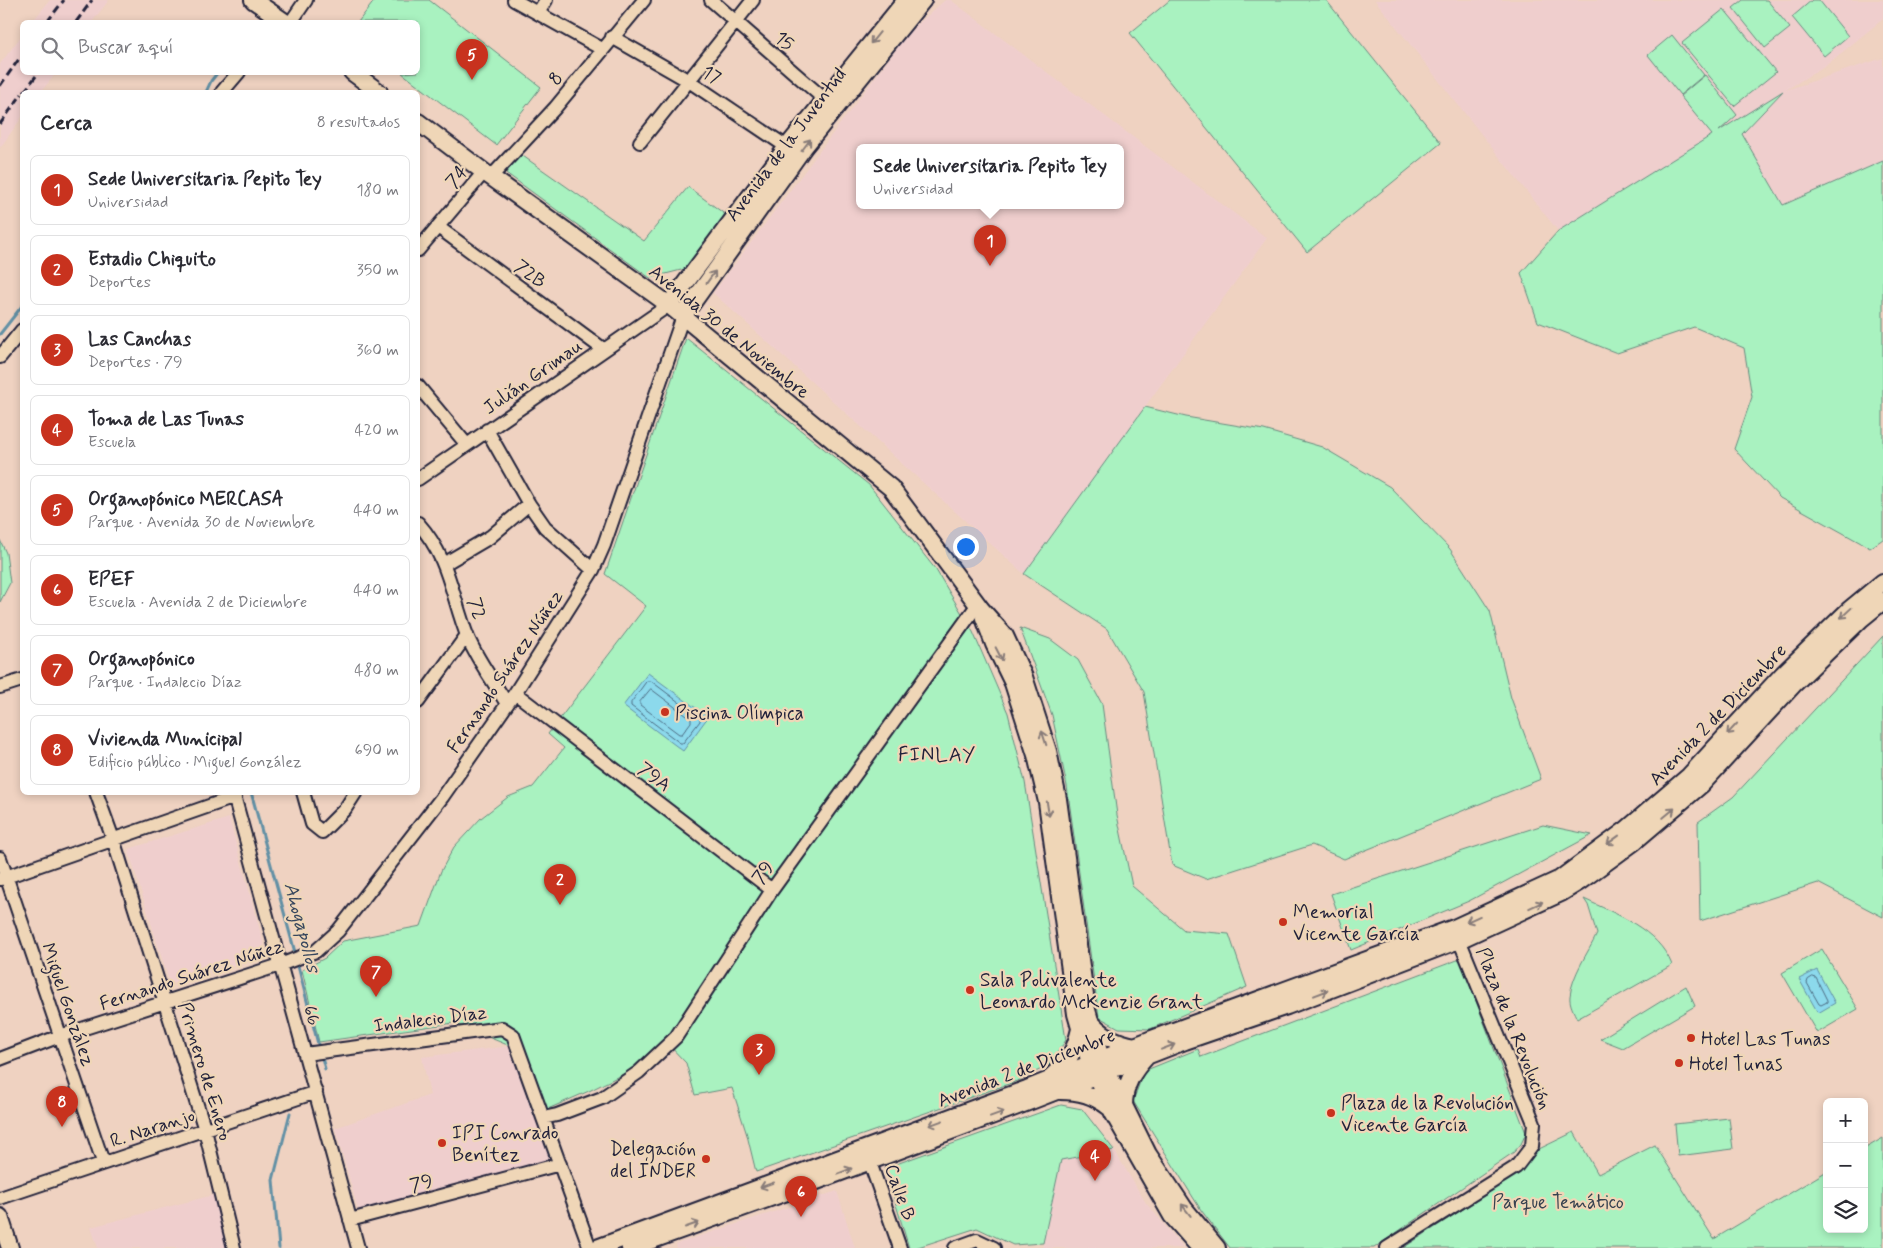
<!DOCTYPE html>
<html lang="es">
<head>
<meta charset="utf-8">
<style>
	body { margin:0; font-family:Mynerve,sans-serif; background:#f7f7f7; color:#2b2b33 }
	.controls { position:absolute; right:15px; bottom:15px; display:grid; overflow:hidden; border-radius:8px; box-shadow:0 2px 8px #0003 }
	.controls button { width:45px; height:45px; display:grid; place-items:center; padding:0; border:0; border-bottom:1px solid #e1e1e2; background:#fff; color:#2b2b33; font:25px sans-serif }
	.you { position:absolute; left:965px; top:546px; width:18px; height:18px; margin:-12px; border:4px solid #fff; border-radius:50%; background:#1a73e8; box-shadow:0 0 0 8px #1a73e833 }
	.badge { display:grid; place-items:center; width:32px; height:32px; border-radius:50%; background:#c8321e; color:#fff; font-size:16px; font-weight:700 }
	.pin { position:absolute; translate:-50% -41px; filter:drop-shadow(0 1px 2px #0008) }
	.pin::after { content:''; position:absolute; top:26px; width:18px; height:15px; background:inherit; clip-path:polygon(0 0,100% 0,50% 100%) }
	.popup { position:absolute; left:856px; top:144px; width:268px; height:65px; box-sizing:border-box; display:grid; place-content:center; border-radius:8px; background:#fff; filter:drop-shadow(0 1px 4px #0005); font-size:16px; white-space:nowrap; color:#7c7c81 }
	.popup b { font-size:19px; color:#2b2b33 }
	.popup::after { content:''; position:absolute; left:50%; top:100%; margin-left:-10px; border:10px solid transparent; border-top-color:#fff }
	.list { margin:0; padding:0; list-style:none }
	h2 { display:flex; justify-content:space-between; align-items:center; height:65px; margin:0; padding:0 20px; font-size:21px }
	h2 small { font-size:16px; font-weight:400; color:#7c7c81 }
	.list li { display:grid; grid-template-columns:32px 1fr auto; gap:15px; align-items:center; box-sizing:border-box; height:70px; margin:0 10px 10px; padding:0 10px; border:1px solid #e1e1e2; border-radius:8px }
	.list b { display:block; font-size:19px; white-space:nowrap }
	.list p { margin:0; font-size:16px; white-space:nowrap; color:#7c7c81 }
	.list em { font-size:16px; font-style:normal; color:#7c7c81 }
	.icon { flex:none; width:28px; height:28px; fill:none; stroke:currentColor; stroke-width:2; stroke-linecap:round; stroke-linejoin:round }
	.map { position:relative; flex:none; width:1883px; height:1248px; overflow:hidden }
	.search { position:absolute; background:#fff; box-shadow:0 2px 8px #0003; left:20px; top:20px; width:400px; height:55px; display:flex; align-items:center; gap:12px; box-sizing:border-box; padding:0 18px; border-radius:8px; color:#7c7c81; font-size:19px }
	.panel { position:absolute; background:#fff; box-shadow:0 2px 8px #0003; left:20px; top:90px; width:400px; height:705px; border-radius:8px }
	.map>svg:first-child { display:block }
	.built { fill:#efcecd; fill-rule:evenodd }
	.green { fill:#a9f2c0; stroke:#668a7e }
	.water { fill:#8cd9ec; stroke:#6290a5 }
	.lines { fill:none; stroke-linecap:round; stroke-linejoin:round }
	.shore { stroke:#4c6b82; stroke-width:1 }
	.stream { stroke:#6290a5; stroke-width:3 }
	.minor-casing { stroke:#22223b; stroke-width:16 }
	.major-casing { stroke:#22223b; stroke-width:20 }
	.minor { stroke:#efd6b7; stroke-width:12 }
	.major { stroke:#efd6b7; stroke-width:16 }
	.rail { stroke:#22223b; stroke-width:3; stroke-dasharray:8 4; stroke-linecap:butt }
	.oneway { stroke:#887c79 }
	.poi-dot { fill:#c8321e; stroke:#efd6b7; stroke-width:2 }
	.labels { text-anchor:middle; stroke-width:4.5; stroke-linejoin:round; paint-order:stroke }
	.street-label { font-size:19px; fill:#22223b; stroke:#efd6b7 }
	.poi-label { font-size:19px; fill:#22223b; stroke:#efd6b7; text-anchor:start }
	.park-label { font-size:19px; fill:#36414f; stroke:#efd6b7 }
	.neighbourhood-label { font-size:20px; letter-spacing:1px; fill:#22223b; stroke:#efd6b7 }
	.water-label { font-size:20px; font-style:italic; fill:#37475e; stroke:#efd6b7 }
</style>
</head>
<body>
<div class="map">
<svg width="1883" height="1248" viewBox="0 0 1883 1248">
	<rect width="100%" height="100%" fill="#efd2c1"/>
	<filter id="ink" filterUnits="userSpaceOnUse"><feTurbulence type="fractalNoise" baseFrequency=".02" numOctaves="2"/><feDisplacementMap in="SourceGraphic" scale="10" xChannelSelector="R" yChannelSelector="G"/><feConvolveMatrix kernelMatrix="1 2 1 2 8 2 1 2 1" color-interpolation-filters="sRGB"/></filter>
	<g filter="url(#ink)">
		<!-- built -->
		<path class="built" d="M 50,0 L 109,0 L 92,22 L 32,22 Z
			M 945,0 L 951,0 L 1267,238 L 1024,574 L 713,293 L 909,32 ZM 860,147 L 1120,147 L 1120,205 L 860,205 Z
			M 1375,0 L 1883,0 L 1883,19 L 1829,63 L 1786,90 L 1883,58 L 1883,161 L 1783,205 L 1742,134 L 1781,93 L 1558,231 Z
			M 22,35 L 22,72 L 56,73 L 41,92 L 22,92 L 22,117 L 0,148 L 0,64 Z
			M 229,818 L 267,956 L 170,984 L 128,849 Z
			M 510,1046 L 550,1159 L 359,1213 L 335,1128 L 430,1095 L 422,1057 Z
			M 1114,1150 L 1146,1203 L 1184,1248 L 1042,1248 L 1061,1160 Z
			M 837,1191 L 855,1248 L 677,1248 L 676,1244 Z
			M 217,1194 L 228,1248 L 98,1248 L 91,1227 Z"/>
		<!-- green -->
		<path class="green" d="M 375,0 L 429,0 L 541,87 L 496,145 L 402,73 L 418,72 L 418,22 L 358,22 Z
			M 1170,0 L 1326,0 L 1441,143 L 1307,252 L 1130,33 Z
			M 1743,0 L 1767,0 L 1790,28 L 1765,48 L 1733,8 Z
			M 1812,0 L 1819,0 L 1848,36 L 1824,56 L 1792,17 Z
			M 1724,9 L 1776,72 L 1734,106 L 1682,43 Z
			M 1672,35 L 1704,75 L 1680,95 L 1648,55 Z
			M 1705,75 L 1737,115 L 1719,131 L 1783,91 L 1742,134 L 1783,205 L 1883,161 L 1883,539 L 1870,548 L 1780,498 L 1734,449 L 1752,397 L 1744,348 L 1694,327 L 1617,353 L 1538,322 L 1521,273 L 1558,231 L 1712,135 L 1680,96 Z
			M 520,154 L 644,241 L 688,187 L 726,215 L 685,269 L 650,278 L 506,173 Z
			M 686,338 L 869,485 L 936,570 L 973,632 L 1008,713 L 1025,782 L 1066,1040 L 1049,1065 L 1020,1080 L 756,1172 L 747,1135 L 732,1088 L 695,1095 L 686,1063 L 665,1041 L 633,1069 L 589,1091 L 534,1115 L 510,1046 L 454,1023 L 319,1042 L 302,970 L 325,958 L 343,941 L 421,926 L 441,871 L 454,847 L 481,818 L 508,797 L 533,787 L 564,748 L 548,734 L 646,606 L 605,574 Z
			M 1145,407 L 1186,417 L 1264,430 L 1322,447 L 1390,487 L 1450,549 L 1490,611 L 1511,698 L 1541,779 L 1344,859 L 1312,845 L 1206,879 L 1172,865 L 1144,692 L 1107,629 L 1024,574 Z
			M 0,540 L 6,553 L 10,583 L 0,602 Z
			M 1020,628 L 1050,639 L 1078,660 L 1102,704 L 1117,815 L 1132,886 L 1184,930 L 1229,934 L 1247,987 L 1150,1029 L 1119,1028 L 1099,1017 L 1067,786 L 1052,715 Z
			M 1883,636 L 1883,917 L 1818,883 L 1700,921 L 1698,822 L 1733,797 Z
			M 1543,825 L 1592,835 L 1469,901 L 1351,950 L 1331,894 Z
			M 1584,899 C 1616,914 1658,929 1672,965 L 1577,1019 C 1574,1012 1569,1004 1570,996 C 1572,975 1588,953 1597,934 L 1588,905 Z
			M 1822,949 L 1858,1009 L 1817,1033 L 1782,973 Z
			M 1460,959 L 1526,1133 L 1521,1144 L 1514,1152 L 1374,1248 L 1230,1248 L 1201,1210 L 1133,1101 L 1144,1071 L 1198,1049 L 1201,1057 Z
			M 1686,986 L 1695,1006 L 1623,1048 L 1600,1039 Z
			M 1061,1105 L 1082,1109 L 1114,1150 L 1061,1160 L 1043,1243 L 1013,1245 L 977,1228 L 915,1248 L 909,1248 L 885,1168 Z
			M 1729,1118 L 1733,1149 L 1678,1156 L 1675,1124 Z
			M 1574,1132 L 1598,1174 L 1655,1145 L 1714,1239 L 1827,1171 L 1827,1229 L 1864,1229 L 1864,1149 L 1883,1138 L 1883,1248 L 1403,1248 L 1519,1173 L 1539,1149 Z"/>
		<!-- water -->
		<path class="water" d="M 648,673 L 708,717 L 683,751 L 623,706 Z
			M 1817,970 L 1835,1003 L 1818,1013 L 1799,979 Z"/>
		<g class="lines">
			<!-- shore -->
			<path class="shore" d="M 647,681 L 651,681 L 700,718 L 700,721 L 683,743 L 680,743 L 631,706 L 631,703 Z
				M 651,689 L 691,719 L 691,722 L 682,734 L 679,734 L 640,705 L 640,702 Z
				M 1813,977 L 1816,978 L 1827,1000 L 1827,1002 L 1821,1005 L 1819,1004 L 1807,983 L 1808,980 Z"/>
			<!-- stream -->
			<path class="stream" d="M 206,92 L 211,81 L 218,72
				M 0,334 L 22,306
				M 251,792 L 296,956
				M 297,962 L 319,1048
				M 321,1054 L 325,1069
				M 279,1248 L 273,1180 L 290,1113"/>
			<!-- minor casing -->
			<g class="minor-casing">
				<path id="minor" d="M 514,0 L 602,49
					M 711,0 L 831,105
					M 538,13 L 546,0
					M 291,22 L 306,0
					M 612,37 L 689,81 L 787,147
					M 222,92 L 239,72
					M 640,142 L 753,0
					M 491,177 L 555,108 L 644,0
					M 438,227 L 603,349
					M 418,250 L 484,172
					M 0,357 L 22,330
					M 418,386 L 467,445
					M 487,430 L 529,504 L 545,527 L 593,570
					M 418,479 L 669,305
					M 418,523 C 450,559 451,595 468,638 C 478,661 494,682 507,704
					M 444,564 L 490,537 L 529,504
					M 0,687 L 22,680
					M 515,693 L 772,890
					M 418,702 L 467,635
					M 96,792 L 113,839 L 205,1130 L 234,1248
					M 233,792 L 358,1248
					M 303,792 L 312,824 L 322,832 L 345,809 L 356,792
					M 0,858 L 103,1162
					M 0,879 L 235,797
					M 305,1054 L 502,1028 L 513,1035 L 590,1248
					M 0,1059 L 60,1036 L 280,965 L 316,951 L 338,931 L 443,796 L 515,693 L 593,570 L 604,545 L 683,316
					M 543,1118 L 557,1115 L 602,1098 L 639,1072 L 676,1037 L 772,890 L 978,604
					M 867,1154 L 900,1248
					M 0,1198 L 316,1092
					M 350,1220 L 560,1164
					M 955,1248 L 977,1240 L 994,1248
					M 1387,1248 L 1516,1167 L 1532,1146 L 1534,1123 L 1456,932"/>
			</g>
			<!-- major casing -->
			<g class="major-casing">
				<path id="major" d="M 253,0 L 285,22
					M 352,72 L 379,92
					M 418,122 L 484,172 L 669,305 L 891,488 L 981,609 L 1005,636 L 1024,677 L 1048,751 L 1058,799 L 1087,1010 L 1101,1059 L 1148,1154 L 1184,1208 L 1217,1248
					M 669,305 L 787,147 L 906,0
					M 683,316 L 804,147 L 923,0
					M 984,618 L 994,644 L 1013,683 L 1036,755 L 1047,802 L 1076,1014 L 1090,1063 L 1113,1113 L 1172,1216 L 1200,1248
					M 1090,1021 C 1101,1035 1117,1043 1135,1046
					M 1052,1076 C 1069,1061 1075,1051 1080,1029
					M 1060,1091 C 1080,1091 1093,1095 1109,1107
					M 1124,1106 C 1124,1085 1133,1071 1147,1056
					M 0,1217 L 10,1248
					M 597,1248 L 1027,1089 L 1152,1039 L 1454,928 L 1560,879 L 1626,830 L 1689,776 L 1783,674 L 1849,610 L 1883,582
					M 630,1248 L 798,1188 L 1031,1101 L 1185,1041 L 1287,1006 L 1459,940 L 1561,893 L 1579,882 L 1634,842 L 1701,785 L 1794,684 L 1861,619 L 1883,601"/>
			</g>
			<!-- minor -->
			<use href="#minor" class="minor"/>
			<!-- major -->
			<use href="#major" class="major"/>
			<!-- rail -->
			<path class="rail" d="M 47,22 L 64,0
				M 76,22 L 92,0
				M 0,86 L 19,59
				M 24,92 L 39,72
				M 0,124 L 22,94"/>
		</g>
		<!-- one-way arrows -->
		<defs><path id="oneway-shaft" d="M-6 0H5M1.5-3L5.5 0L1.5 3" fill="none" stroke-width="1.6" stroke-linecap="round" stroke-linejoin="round" transform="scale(1.25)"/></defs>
		<g class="oneway">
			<use href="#oneway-shaft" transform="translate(875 38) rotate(129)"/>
			<use href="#oneway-shaft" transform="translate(806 145) rotate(-53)"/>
			<use href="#oneway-shaft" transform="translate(711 277) rotate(-54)"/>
			<use href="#oneway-shaft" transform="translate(1846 613) rotate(137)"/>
			<use href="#oneway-shaft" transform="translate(999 654) rotate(63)"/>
			<use href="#oneway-shaft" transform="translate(1732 729) rotate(133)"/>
			<use href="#oneway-shaft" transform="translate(1044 738) rotate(-108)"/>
			<use href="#oneway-shaft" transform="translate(1048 809) rotate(81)"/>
			<use href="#oneway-shaft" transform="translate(1669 813) rotate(-40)"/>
			<use href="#oneway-shaft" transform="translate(1613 840) rotate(144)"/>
			<use href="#oneway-shaft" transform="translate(1536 905) rotate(-25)"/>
			<use href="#oneway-shaft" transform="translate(1473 919) rotate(156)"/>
			<use href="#oneway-shaft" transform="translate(1321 993) rotate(-21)"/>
			<use href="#oneway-shaft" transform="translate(1168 1047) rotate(-21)"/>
			<use href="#oneway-shaft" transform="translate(997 1114) rotate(-20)"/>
			<use href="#oneway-shaft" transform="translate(936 1123) rotate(160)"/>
			<use href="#oneway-shaft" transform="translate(845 1171) rotate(-21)"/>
			<use href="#oneway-shaft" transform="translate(767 1185) rotate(160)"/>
			<use href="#oneway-shaft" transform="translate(1186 1210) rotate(-128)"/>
			<use href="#oneway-shaft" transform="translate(692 1225) rotate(-19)"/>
		</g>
	</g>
	<!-- markers -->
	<g class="poi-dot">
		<circle cx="665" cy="712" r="5"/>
		<circle cx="1283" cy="922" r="5"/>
		<circle cx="970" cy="990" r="5"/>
		<circle cx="1691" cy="1038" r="5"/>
		<circle cx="1679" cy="1063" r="5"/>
		<circle cx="1331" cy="1113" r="5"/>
		<circle cx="442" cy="1143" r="5"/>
		<circle cx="706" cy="1159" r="5"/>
	</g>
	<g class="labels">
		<!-- street labels -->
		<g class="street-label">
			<text transform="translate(785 40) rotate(41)" y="7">15</text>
			<text transform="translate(712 74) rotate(33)" y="7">17</text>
			<text transform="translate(555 78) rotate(-51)" y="7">8</text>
			<text transform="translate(785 144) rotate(-53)" y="7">Avenida de la Juventud</text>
			<text transform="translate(456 176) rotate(-50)" y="7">74</text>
			<text transform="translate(531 273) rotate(37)" y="7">72B</text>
			<text transform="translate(730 331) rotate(39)" y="7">Avenida 30 de Noviembre</text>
			<text transform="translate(532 376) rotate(-35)" y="7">Julián Grimau</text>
			<text transform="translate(478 608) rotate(72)" y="7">72</text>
			<text transform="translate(504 671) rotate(-56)" y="7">Fernando Suárez Núñez</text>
			<text transform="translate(1717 714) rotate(-46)" y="7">Avenida 2 de Diciembre</text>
			<text transform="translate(655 776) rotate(37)" y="7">79A</text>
			<text transform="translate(762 872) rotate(-55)" y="7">79</text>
			<text transform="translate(191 974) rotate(-18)" y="7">Fernando Suárez Núñez</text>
			<text transform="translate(69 1004) rotate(71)" y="7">Miguel González</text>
			<text transform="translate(313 1015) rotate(74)" y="7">66</text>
			<text transform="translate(430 1018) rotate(-7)" y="7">Indalecio Díaz</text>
			<text transform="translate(1515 1028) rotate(68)" y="7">Plaza de la Revolución</text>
			<text transform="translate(1026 1067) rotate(-21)" y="7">Avenida 2 de Diciembre</text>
			<text transform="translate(206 1071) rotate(73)" y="7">Primero de Enero</text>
			<text transform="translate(152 1127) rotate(-18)" y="7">R. Naranjo</text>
			<text transform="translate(421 1182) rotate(-15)" y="7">79</text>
			<text transform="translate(901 1192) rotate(71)" y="7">Calle B</text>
		</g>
		<!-- poi labels -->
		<g class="poi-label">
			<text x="675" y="719">Piscina Olímpica</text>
			<text x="1293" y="918">Memorial<tspan x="1293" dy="22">Vicente García</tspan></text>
			<text x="980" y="986">Sala Polivalente<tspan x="980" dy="22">Leonardo McKenzie Grant</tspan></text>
			<text x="1701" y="1045">Hotel Las Tunas</text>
			<text x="1689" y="1070">Hotel Tunas</text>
			<text x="1341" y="1109">Plaza de la Revolución<tspan x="1341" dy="22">Vicente García</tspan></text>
			<text x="452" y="1139">IPI Conrado<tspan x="452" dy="22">Benítez</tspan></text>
			<text x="696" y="1155" text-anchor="end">Delegación<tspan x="696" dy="22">del INDER</tspan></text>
		</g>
		<!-- park labels -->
		<g class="park-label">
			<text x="1558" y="1208">Parque Temático</text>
		</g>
		<!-- neighbourhood labels -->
		<g class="neighbourhood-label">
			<text x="937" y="761">FINLAY</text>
		</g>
		<!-- water labels -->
		<g class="water-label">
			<text transform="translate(303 927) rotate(75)" y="7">Ahogapollos</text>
		</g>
	</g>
</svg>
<div class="controls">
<button>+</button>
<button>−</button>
<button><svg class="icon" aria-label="layers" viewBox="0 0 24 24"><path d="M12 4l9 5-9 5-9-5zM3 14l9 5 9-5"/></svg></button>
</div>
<div class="you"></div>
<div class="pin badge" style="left:990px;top:266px">1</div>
<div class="popup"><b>Sede Universitaria Pepito Tey</b>Universidad</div>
<div class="pin badge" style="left:560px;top:905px">2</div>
<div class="pin badge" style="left:759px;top:1075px">3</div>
<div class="pin badge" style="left:1095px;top:1181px">4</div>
<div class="pin badge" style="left:472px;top:80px">5</div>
<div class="pin badge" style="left:801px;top:1217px">6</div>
<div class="pin badge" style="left:376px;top:997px">7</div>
<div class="pin badge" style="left:62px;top:1127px">8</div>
<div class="search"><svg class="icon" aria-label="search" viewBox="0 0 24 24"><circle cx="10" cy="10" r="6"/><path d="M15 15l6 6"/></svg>Buscar aquí</div>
<section class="panel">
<h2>Cerca<small>8 resultados</small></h2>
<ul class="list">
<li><span class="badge">1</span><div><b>Sede Universitaria Pepito Tey</b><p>Universidad</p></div><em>180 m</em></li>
<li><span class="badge">2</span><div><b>Estadio Chiquito</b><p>Deportes</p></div><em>350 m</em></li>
<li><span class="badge">3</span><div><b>Las Canchas</b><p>Deportes · 79</p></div><em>360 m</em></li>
<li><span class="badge">4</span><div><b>Toma de Las Tunas</b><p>Escuela</p></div><em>420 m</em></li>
<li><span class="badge">5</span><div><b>Organopónico MERCASA</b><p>Parque · Avenida 30 de Noviembre</p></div><em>440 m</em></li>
<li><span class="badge">6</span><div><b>EPEF</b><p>Escuela · Avenida 2 de Diciembre</p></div><em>440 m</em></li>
<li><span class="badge">7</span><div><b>Organopónico</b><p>Parque · Indalecio Díaz</p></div><em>480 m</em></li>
<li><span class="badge">8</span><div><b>Vivienda Municipal</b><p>Edificio público · Miguel González</p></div><em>690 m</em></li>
</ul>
</section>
</div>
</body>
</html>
